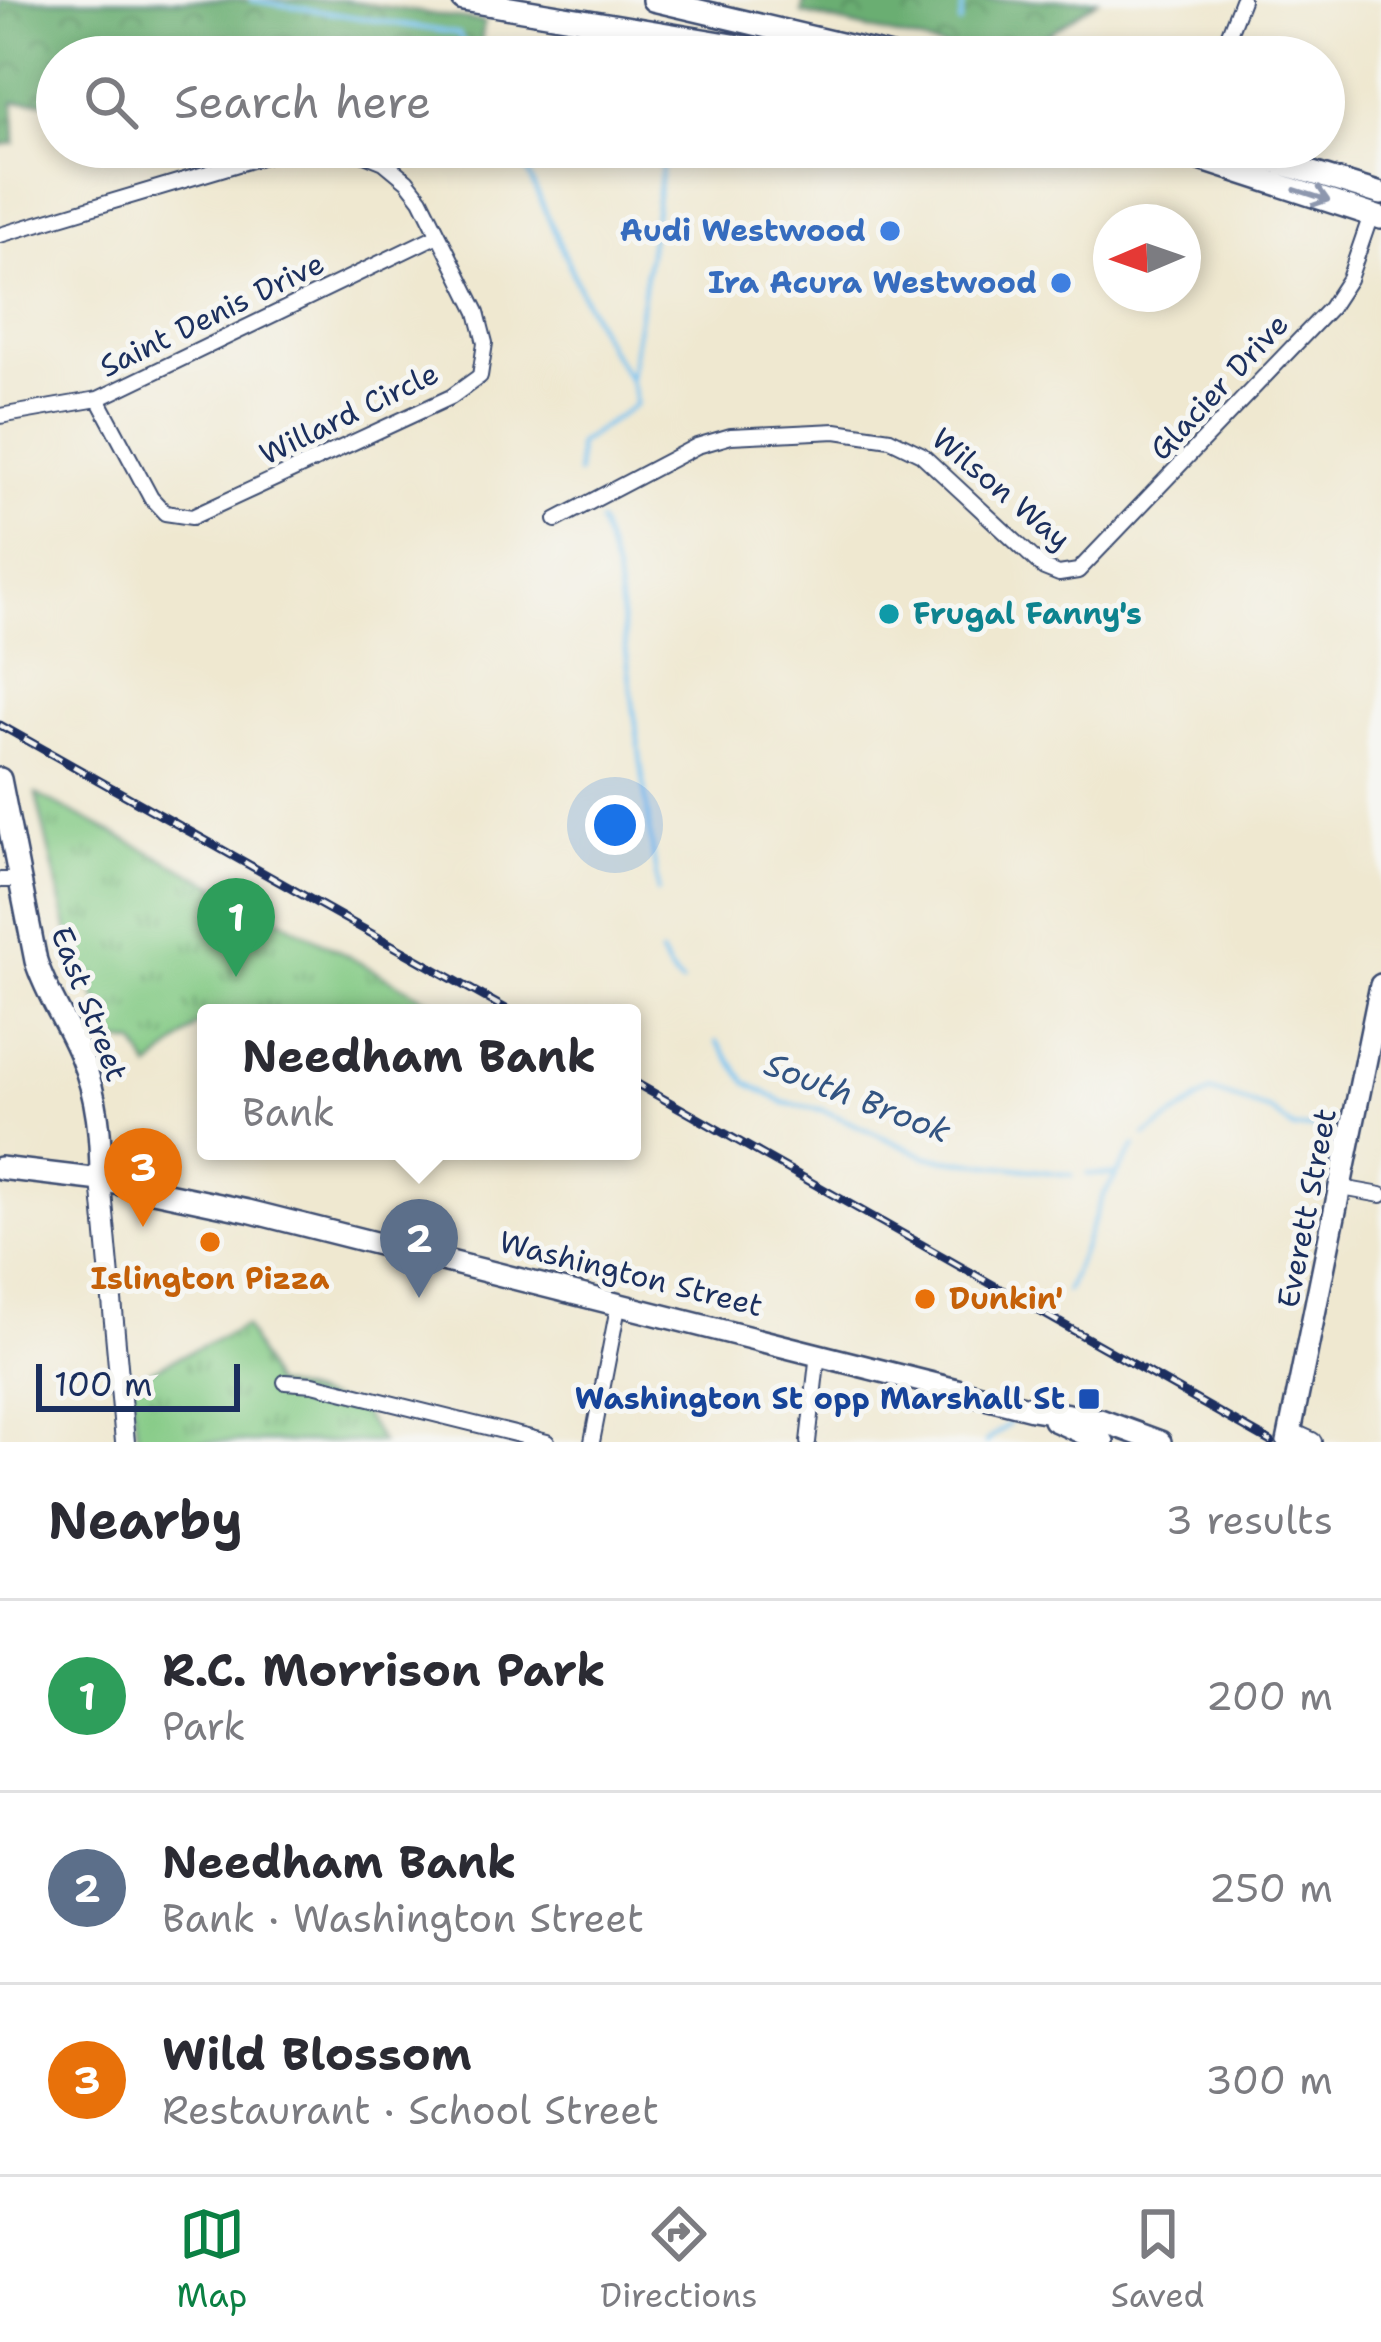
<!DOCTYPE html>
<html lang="en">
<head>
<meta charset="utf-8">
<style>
	body { margin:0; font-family:"Shantell Sans",sans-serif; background:#f2f2f3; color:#2b2b33 }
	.compass { position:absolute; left:1093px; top:204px; width:108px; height:108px; border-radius:50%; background:#fff; box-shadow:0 6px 18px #0003; rotate:268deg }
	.scale { position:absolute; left:36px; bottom:30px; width:204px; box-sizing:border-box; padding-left:12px; border:6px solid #1b2f5e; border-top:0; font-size:33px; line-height:42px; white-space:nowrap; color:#1b2f5e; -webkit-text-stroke:9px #f6f6f2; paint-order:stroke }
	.you { position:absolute; left:615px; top:825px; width:42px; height:42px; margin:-30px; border:9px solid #fff; border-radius:50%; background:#1a73e8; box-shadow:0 0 0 18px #1a73e833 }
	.badge { display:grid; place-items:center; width:78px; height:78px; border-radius:50%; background:#0b8043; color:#fff; font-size:39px; font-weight:700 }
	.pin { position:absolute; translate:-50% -99px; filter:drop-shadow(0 3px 6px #0008) }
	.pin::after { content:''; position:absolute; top:63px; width:42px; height:36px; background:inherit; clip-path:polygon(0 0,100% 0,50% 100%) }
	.popup { position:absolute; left:197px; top:1004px; width:444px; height:156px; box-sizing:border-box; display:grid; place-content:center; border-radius:12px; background:#fff; filter:drop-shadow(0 3px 9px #0005); font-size:39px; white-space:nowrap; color:#7c7c81 }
	.popup b { font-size:45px; color:#2b2b33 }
	.popup::after { content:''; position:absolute; left:50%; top:100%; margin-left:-24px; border:24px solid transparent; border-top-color:#fff }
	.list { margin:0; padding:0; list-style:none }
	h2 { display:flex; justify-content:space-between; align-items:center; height:156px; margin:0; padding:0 48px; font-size:51px }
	h2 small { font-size:39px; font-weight:400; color:#7c7c81 }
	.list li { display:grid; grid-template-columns:78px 1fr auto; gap:36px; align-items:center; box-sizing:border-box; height:192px; padding:0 48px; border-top:3px solid #e1e1e2 }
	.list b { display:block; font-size:45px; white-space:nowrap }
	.list p { margin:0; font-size:39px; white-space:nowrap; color:#7c7c81 }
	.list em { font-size:39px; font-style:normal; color:#7c7c81 }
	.icon { flex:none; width:66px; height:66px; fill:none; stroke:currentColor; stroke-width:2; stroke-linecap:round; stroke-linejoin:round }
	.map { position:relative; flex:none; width:1381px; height:1442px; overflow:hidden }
	.search { position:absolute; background:#fff; box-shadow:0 6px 18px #0003; left:36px; right:36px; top:36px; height:132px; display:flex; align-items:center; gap:30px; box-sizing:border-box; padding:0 42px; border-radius:66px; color:#7c7c81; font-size:45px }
	.sheet { height:732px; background:#fff }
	nav { display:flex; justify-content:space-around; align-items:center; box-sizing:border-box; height:168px; border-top:3px solid #e1e1e2; background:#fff; font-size:33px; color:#7c7c81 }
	nav a { display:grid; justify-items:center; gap:6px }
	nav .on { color:#0b8043 }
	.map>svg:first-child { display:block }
	.forest { fill:url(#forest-crowns); stroke:#436e68; stroke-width:3 }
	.park { fill:url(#park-tufts); stroke:#507c72; stroke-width:3 }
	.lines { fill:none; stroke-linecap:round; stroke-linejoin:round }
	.stream { stroke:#75c1ef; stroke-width:4.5 }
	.minor-casing { stroke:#3b4b6f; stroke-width:18 }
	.tertiary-casing { stroke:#3b4b6f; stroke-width:22 }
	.secondary-casing { stroke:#3b4b6f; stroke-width:26 }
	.primary-casing { stroke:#3b4b6f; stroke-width:26 }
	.minor { stroke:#fff; stroke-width:14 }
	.tertiary { stroke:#fff; stroke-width:18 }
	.secondary { stroke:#fff; stroke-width:21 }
	.primary { stroke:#fff; stroke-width:21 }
	.rail-casing { stroke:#1b2f5e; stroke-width:9 }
	.rail { stroke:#f6f6f2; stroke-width:4.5; stroke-dasharray:14; stroke-linecap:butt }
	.oneway { stroke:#8d97ae }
	.shop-dot { fill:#3f7fe0; stroke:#f6f6f2; stroke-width:4.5 }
	.culture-dot { fill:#0f9aa8; stroke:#f6f6f2; stroke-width:4.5 }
	.food-dot { fill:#e8710a; stroke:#f6f6f2; stroke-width:4.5 }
	.transit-dot { fill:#1a4fb4; stroke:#f6f6f2; stroke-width:4.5 }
	.labels { text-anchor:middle; stroke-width:10; stroke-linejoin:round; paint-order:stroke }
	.shop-label { font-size:30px; font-weight:bold; fill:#366cbe; stroke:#f6f6f2; text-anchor:end }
	.street-label { font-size:30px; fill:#1b2f5e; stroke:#f6f6f2 }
	.culture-label { font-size:30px; font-weight:bold; fill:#0d838f; stroke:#f6f6f2; text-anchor:start }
	.food-label { font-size:30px; font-weight:bold; fill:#c56008; stroke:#f6f6f2 }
	.transit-label { font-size:30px; font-weight:bold; fill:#164399; stroke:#f6f6f2; text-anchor:end }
	.water-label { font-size:33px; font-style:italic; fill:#325482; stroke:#f6f6f2 }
</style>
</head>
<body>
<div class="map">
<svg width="1381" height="1442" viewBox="0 0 1381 1442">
	<defs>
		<pattern id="forest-crowns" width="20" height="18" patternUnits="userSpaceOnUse" patternTransform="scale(3)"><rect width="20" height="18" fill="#6bae72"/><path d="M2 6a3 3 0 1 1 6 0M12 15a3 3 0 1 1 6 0" fill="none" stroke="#578e61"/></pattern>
		<pattern id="park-tufts" width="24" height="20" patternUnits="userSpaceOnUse" patternTransform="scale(3)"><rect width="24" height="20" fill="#84ca85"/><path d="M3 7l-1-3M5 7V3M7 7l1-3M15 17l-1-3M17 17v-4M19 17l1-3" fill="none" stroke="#6ba470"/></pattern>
	</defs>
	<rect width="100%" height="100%" fill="#f6f6f2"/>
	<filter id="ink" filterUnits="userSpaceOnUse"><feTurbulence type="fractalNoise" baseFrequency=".00833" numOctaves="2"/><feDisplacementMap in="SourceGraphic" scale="24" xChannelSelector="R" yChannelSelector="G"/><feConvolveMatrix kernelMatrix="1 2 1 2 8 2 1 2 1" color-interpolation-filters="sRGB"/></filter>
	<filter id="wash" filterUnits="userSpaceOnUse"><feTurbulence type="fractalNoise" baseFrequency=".004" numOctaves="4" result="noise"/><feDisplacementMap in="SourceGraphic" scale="48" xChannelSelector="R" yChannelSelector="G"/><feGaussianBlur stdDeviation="2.7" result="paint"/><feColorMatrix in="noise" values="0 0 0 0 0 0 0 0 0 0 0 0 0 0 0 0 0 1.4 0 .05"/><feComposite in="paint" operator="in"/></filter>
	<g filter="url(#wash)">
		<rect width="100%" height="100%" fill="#efe8d0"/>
		<!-- forest -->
		<path class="forest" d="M 0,0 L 342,0 L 484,22 L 479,57 L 57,57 L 57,101 L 14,102 L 15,143 L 0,145 Z
			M 804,0 L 1098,0 L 1031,46 L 1032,57 L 982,57 L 802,13 Z"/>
		<!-- park -->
		<path class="park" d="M 36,794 L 252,904 L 445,1009 L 436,1013 L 206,1013 L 206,1017 L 150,1069 L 136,1044 L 117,1041 L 72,949 Z
			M 245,1326 L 272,1384 L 359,1407 L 381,1442 L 138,1442 L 130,1380 Z"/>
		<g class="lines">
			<!-- stream -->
			<path class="stream" d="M 251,0 L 459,34 L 469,57
				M 960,24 L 964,0
				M 514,147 C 550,211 572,282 608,346 C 619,364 637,384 635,405 L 578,444 L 578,474
				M 702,147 L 810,159
				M 630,379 L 665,147
				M 599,522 L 616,574 L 658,891
				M 661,954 L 670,972 L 682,983
				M 717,1042 L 747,1083 L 785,1103 L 823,1110 L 927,1157 L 1072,1175
				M 1145,1136 L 1211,1091 L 1272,1111 L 1294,1129 L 1332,1127
				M 1087,1174 L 1117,1175
				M 1067,1291 L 1103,1196 L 1135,1146
				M 986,1442 L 1009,1424"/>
		</g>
	</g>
	<g filter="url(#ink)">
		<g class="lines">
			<!-- minor casing -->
			<g class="minor-casing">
				<path id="minor" d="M 1220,57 L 1242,0
					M 0,235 L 295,147
					M 98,399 L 151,498 L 165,513 L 192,517 L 451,397 L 480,376 L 485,343 L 477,312 L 421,199 L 407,181 L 384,162 L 347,147
					M 0,416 L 98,399 L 438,235
					M 556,520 L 697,446 L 731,436 L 836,431 L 890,439 L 921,454 L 1044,568 L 1059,574 L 1078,571 L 1330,308 L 1349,279 L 1371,215
					M 0,880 L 18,880
					M 1342,1188 L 1381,1195
					M 285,1382 L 313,1384 L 547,1442
					M 592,1442 L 619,1302
					M 808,1442 L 818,1353"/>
			</g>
			<!-- tertiary casing -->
			<g class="tertiary-casing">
				<path id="tertiary" d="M 101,1180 L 125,1442
					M 1290,1432 L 1312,1442"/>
			</g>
			<!-- secondary casing -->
			<g class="secondary-casing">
				<path id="secondary" d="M 0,779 L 36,961 C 47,996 68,1024 81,1057 C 98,1097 101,1138 101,1180
					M 0,1168 L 101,1180 L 248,1211 L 1032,1409 L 1100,1420 L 1160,1442
					M 1054,1420 L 1103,1442
					M 1288,1442 L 1381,985"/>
			</g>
			<!-- primary casing -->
			<g class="primary-casing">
				<path id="primary" d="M 463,0 L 805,57
					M 653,0 L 895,57
					M 1163,147 L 1381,218
					M 1228,147 L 1381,194"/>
			</g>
			<!-- minor -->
			<use href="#minor" class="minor"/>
			<!-- tertiary -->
			<use href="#tertiary" class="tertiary"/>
			<!-- secondary -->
			<use href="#secondary" class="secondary"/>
			<!-- primary -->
			<use href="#primary" class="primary"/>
			<!-- rail casing -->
			<g class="rail-casing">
				<path id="rail" d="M 0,725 L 513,1013
					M 632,1081 L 1271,1442"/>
			</g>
			<!-- rail -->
			<use href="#rail" class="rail"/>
		</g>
		<!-- one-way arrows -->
		<defs><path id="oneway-shaft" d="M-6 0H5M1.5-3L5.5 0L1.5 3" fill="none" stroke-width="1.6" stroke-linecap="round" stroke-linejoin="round" transform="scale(3)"/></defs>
		<use class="oneway" href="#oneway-shaft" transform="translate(1312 195) rotate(18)"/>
	</g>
	<!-- markers -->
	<g class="shop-dot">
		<circle cx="890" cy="231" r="12"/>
		<circle cx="1061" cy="283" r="12"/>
	</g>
	<circle class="culture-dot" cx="889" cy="614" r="12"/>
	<g class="food-dot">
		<circle cx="210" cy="1242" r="12"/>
		<circle cx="925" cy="1299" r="12"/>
	</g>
	<rect class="transit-dot" x="1077" y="1387" width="24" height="24" rx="6"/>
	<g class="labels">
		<!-- shop labels -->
		<g class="shop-label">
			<text x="866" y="241">Audi Westwood</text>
			<text x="1037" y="293">Ira Acura Westwood</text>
		</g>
		<!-- street labels -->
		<g class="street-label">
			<text transform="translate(212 315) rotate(-26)" y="10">Saint Denis Drive</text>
			<text transform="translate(1219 387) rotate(-47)" y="10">Glacier Drive</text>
			<text transform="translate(349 414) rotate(-26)" y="10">Willard Circle</text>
			<text transform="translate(1001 489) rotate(40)" y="10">Wilson Way</text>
			<text transform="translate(89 1004) rotate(69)" y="10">East Street</text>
			<text transform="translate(1307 1208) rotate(-79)" y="10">Everett Street</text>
			<text transform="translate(631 1274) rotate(14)" y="10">Washington Street</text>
		</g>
		<!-- culture labels -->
		<g class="culture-label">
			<text x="913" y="624">Frugal Fanny's</text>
		</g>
		<!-- food labels -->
		<g class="food-label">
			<text x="210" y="1289">Islington Pizza</text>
			<text x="949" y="1309" text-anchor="start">Dunkin'</text>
		</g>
		<!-- transit labels -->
		<g class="transit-label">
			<text x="1065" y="1409">Washington St opp Marshall St</text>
		</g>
		<!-- water labels -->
		<g class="water-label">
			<text transform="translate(858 1097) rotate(21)" y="12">South Brook</text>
		</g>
	</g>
</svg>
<svg class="compass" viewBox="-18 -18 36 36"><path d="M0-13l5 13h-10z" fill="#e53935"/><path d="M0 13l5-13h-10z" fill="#7c7c81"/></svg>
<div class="scale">100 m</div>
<div class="you"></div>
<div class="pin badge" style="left:236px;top:977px;background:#2e9e5b">1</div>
<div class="pin badge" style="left:419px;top:1298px;background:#5c6f8a">2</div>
<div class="popup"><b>Needham Bank</b>Bank</div>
<div class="pin badge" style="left:143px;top:1227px;background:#e8710a">3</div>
<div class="search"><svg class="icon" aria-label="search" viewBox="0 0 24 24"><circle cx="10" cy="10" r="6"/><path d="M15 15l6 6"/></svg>Search here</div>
</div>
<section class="sheet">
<h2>Nearby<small>3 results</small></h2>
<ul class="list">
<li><span class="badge" style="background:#2e9e5b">1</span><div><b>R.C. Morrison Park</b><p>Park</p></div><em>200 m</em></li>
<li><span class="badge" style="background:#5c6f8a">2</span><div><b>Needham Bank</b><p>Bank · Washington Street</p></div><em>250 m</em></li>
<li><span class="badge" style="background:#e8710a">3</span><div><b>Wild Blossom</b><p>Restaurant · School Street</p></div><em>300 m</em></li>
</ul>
</section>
<nav>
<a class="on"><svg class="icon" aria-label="map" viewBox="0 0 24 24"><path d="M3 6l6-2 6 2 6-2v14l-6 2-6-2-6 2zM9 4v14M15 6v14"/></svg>Map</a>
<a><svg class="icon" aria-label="directions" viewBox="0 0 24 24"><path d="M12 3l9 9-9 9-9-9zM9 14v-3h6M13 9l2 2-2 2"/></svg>Directions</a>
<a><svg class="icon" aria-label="saved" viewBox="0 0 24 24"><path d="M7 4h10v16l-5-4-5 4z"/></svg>Saved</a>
</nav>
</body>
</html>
